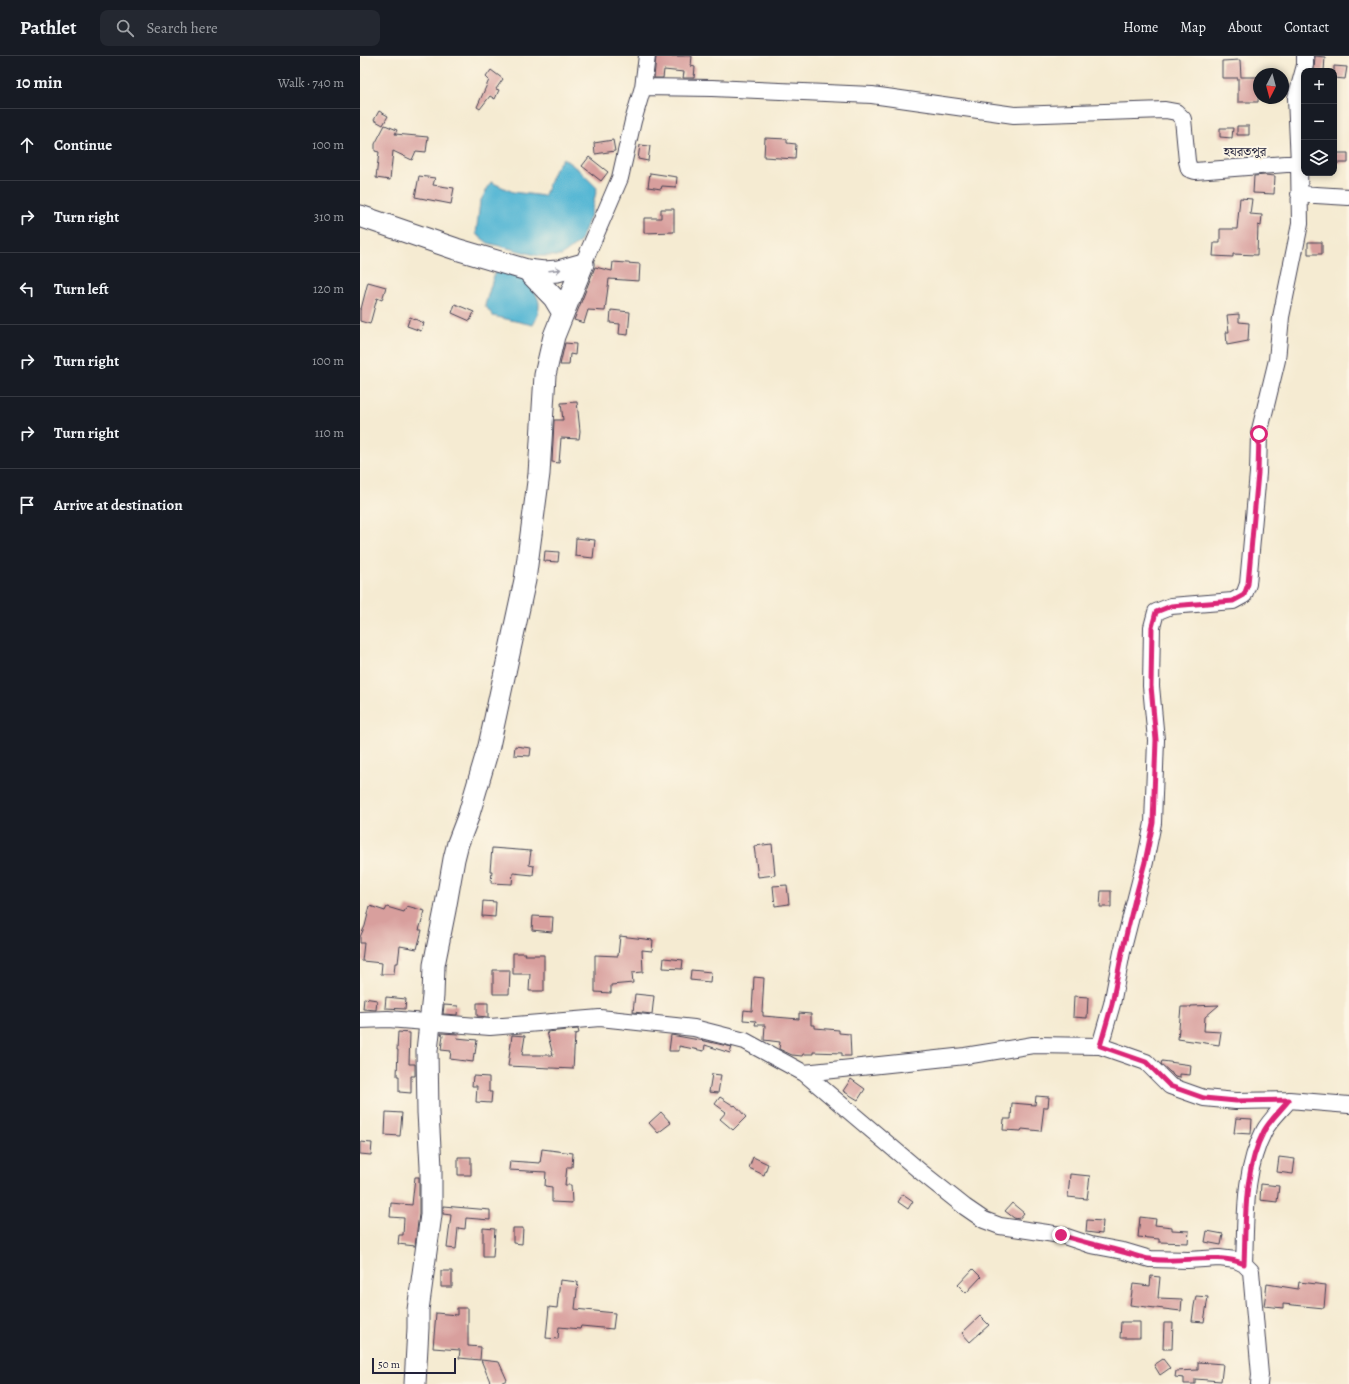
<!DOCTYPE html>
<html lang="en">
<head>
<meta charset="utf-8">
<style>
	body { margin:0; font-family:Alegreya,"Noto Serif Bengali",serif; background:#242831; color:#f1f3f6 }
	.controls { position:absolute; right:12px; top:12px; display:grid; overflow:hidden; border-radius:8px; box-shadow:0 2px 6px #0003 }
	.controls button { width:36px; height:36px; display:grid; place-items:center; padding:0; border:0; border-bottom:1px solid #363941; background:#171b24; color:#f1f3f6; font:20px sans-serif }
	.compass { position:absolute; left:893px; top:12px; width:36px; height:36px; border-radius:50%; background:#171b24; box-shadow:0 2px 6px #0003; rotate:186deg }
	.scale { position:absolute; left:12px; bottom:10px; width:84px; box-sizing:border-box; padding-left:4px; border:2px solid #22223b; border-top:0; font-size:11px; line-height:14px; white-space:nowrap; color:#22223b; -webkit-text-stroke:3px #fcf5e5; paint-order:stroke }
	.stop { position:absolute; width:12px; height:12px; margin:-9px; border:3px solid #db2777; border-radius:50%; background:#fff }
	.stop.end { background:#db2777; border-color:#fff; box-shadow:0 1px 4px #0008 }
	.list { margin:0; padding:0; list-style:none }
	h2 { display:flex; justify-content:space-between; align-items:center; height:52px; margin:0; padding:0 16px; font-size:17px }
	h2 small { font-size:13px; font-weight:400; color:#9ea1a6 }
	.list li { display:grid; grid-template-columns:26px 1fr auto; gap:12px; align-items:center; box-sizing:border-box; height:72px; padding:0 16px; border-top:1px solid #363941 }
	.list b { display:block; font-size:15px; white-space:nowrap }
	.list em { font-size:13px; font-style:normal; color:#9ea1a6 }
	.icon { flex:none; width:22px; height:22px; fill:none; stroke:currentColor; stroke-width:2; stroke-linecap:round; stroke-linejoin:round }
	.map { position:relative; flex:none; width:989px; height:1328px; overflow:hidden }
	header { display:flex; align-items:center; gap:24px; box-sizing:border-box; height:56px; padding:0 20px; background:#171b24; border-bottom:1px solid #363941 }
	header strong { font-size:19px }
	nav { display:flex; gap:22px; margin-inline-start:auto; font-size:14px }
	.search { width:280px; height:36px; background:#242831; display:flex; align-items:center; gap:10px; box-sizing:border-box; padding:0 14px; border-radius:8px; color:#9ea1a6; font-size:15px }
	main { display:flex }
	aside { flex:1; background:#171b24 }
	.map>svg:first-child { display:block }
	.water { fill:#56b7d4; stroke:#3c6c88 }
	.building { fill:#d89f9d }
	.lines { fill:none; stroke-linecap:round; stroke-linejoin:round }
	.minor-casing { stroke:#424052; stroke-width:18 }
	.major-casing { stroke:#424052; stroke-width:23 }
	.minor { stroke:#fff; stroke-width:16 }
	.major { stroke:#fff; stroke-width:21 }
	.oneway { stroke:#9c9ca7 }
	.route { stroke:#db2777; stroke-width:5 }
	.labels { text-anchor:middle; stroke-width:4; stroke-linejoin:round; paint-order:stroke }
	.quarter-label { font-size:13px; fill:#22223b; stroke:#fcf5e5 }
</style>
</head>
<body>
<header>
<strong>Pathlet</strong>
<div class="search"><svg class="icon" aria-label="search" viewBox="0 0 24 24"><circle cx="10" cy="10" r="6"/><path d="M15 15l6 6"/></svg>Search here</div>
<nav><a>Home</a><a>Map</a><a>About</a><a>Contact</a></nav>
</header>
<main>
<aside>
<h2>10 min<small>Walk · 740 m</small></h2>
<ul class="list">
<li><svg class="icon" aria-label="ahead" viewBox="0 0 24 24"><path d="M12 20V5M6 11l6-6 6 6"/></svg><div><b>Continue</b></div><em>100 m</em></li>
<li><svg class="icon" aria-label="right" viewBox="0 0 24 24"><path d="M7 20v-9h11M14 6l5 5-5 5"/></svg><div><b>Turn right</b></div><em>310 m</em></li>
<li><svg class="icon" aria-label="left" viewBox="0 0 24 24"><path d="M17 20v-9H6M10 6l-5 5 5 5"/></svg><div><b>Turn left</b></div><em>120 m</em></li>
<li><svg class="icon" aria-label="right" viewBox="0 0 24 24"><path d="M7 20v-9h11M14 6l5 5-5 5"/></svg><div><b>Turn right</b></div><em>100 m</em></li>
<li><svg class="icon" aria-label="right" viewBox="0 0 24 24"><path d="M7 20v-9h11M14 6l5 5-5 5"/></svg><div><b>Turn right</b></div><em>110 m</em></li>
<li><svg class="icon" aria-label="arrive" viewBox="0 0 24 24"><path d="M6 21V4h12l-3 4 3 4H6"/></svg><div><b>Arrive at destination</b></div></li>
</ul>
</aside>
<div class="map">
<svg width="989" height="1328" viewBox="0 0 989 1328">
	<rect width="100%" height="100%" fill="#fcf5e5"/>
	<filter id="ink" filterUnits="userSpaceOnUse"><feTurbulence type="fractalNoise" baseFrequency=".025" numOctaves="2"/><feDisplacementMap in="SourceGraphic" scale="8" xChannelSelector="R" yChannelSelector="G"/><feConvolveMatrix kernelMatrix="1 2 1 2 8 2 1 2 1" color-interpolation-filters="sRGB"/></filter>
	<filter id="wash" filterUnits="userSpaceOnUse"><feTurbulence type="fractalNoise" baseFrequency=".012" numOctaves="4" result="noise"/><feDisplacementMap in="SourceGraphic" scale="16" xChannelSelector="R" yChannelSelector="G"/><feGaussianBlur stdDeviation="0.9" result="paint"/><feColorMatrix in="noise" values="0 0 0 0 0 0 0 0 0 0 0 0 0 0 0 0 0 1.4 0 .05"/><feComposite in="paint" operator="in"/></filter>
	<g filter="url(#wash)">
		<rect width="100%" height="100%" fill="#f5ebd2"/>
		<!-- water -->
		<path class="water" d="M 203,102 L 220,115 L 237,132 L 230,161 L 220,186 L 201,200 L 179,200 L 128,187 L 116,178 L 120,146 L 131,126 L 153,136 L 184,140 L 195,113 Z
			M 135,216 C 145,216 153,217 163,221 C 168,224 179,241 179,247 C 179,255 177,263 173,269 L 133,260 L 125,249 Z"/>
		<g id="blocks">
			<!-- building -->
			<path class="building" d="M 296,0 L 332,0 L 331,10 L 335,11 L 334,22 L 323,22 L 324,16 L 304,14 L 303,22 L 294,22 Z
				M 955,0 L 965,1 L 964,15 L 954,14 Z
				M 880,4 L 881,21 L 899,21 L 898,46 L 878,46 L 878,22 L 862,22 L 862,5 Z
				M 974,10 L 987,11 L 985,23 L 974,22 Z
				M 131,14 L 143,23 L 136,33 L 139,34 L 135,43 L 130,40 L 120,53 L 117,51 L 129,24 L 126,21 Z
				M 19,55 L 28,60 L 23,69 L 14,64 Z
				M 25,69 L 37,74 L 35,78 L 68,81 L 66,96 L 56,95 L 52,104 L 33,95 L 30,124 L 16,122 L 19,96 L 15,95 L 15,88 Z
				M 877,70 L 889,70 L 889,79 L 877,79 Z
				M 860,72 L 873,72 L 872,82 L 860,81 Z
				M 405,82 L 427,83 L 427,87 L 436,88 L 435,103 L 404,101 Z
				M 253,84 L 255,95 L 235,98 L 234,87 Z
				M 280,89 L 290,90 L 288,105 L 278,103 Z
				M 974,97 L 988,97 L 988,107 L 974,107 Z
				M 229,101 L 248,116 L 241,125 L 222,110 Z
				M 290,117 L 317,121 L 316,131 L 302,130 L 301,133 L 288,131 Z
				M 905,119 L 915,120 L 914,138 L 893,137 L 894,120 Z
				M 59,120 L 75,122 L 73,129 L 94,132 L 91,148 L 55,141 Z
				M 880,142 L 892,143 L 890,158 L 902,159 L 901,170 L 898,169 L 897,199 L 873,198 L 873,201 L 853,200 L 854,187 L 860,187 L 860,173 L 877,173 Z
				M 301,153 L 314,153 L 314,176 L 284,177 L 284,162 L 301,162 Z
				M 948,186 L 962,186 L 962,198 L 948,198 Z
				M 253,206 L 280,208 L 279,225 L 249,223 L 245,255 L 228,254 L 224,267 L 214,264 L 235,211 L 252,215 Z
				M 8,226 L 26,231 L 22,244 L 17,242 L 10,268 L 0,265 L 0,253 L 1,253 Z
				M 95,248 L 114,256 L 110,265 L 92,257 Z
				M 251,254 L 270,256 L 268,279 L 259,278 L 260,268 L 250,267 Z
				M 879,258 L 879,266 L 889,267 L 888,285 L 867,289 L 866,276 L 869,276 L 867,259 Z
				M 50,261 L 64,267 L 61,275 L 47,270 Z
				M 205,287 L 216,288 L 215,299 L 210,298 L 209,309 L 200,309 Z
				M 217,346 L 220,375 L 219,383 L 201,382 L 199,407 L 192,406 L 194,364 L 203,364 L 201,347 Z
				M 216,482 L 235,484 L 233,502 L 215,500 Z
				M 185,495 L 199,496 L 198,506 L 184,505 Z
				M 155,690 L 171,692 L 170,700 L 154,699 Z
				M 412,788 L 415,819 L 398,821 L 394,790 Z
				M 132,792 L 171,795 L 169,809 L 174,810 L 173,819 L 153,817 L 152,828 L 131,827 L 132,815 L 130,815 Z
				M 427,829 L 429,848 L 415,850 L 413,830 Z
				M 741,835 L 751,835 L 751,851 L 740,851 Z
				M 123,845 L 136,846 L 135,861 L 122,860 Z
				M 10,850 L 25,855 L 27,851 L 44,856 L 47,850 L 65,855 L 59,874 L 62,874 L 57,893 L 40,890 L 38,907 L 35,907 L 34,918 L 21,918 L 22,907 L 2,905 L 4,887 L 0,887 L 0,881 L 5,870 Z
				M 173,860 L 193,861 L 192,876 L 172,874 Z
				M 260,880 L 293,884 L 292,895 L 282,894 L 283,916 L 272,917 L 273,927 L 251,929 L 251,937 L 235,936 L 235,899 L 258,900 Z
				M 153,897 L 166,897 L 165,899 L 184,899 L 184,935 L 169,935 L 170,918 L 153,918 Z
				M 304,902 L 323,904 L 322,913 L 303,912 Z
				M 133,914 L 150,914 L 149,938 L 133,938 Z
				M 331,914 L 351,916 L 350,926 L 330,924 Z
				M 394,921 L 404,922 L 402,956 L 403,956 L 403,960 L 439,963 L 439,957 L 451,958 L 451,969 L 455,969 L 455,972 L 479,974 L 479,977 L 490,978 L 491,1000 L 482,1000 L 482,997 L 453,996 L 453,998 L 443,998 L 442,1000 L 432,999 L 419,993 L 420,986 L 404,984 L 405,969 L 395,969 L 396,965 L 383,964 L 384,954 L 392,955 Z
				M 275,938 L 294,940 L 292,958 L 273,956 Z
				M 714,940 L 728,941 L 727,962 L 713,961 Z
				M 26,941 L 46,943 L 45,953 L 25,952 Z
				M 4,942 L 17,944 L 16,954 L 3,953 Z
				M 117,947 L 128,947 L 128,961 L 117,960 Z
				M 84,949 L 98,950 L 97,959 L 83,958 Z
				M 859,949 L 845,961 L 844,975 L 861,976 L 859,989 L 818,983 L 821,951 L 831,951 L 831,950 Z
				M 218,973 L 219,977 L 215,978 L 213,1013 L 148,1010 L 152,979 L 165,980 L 162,999 L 193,999 L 187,976 Z
				M 38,976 L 50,977 L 49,1008 L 55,1008 L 55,1020 L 51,1020 L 51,1037 L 39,1036 L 39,1020 L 37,1020 L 38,994 L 37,994 Z
				M 81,977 L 98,978 L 97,982 L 117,984 L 115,998 L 114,997 L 113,1006 L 90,1003 L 91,995 L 81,994 L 83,979 L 81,978 Z
				M 311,979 L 345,985 L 372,991 L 370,997 L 345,989 L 344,995 L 319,990 L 319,995 L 309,995 Z
				M 802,1005 L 831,1009 L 830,1019 L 820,1018 L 820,1022 L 815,1021 L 812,1018 L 812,1017 L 810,1016 L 801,1008 Z
				M 352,1018 L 361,1019 L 358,1037 L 349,1036 Z
				M 113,1020 L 129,1021 L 129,1036 L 132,1036 L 131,1047 L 116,1046 L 117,1030 L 112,1030 Z
				M 491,1023 L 505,1033 L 498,1044 L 483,1035 Z
				M 676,1040 L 689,1041 L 688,1051 L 684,1051 L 681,1075 L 662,1073 L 661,1075 L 643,1074 L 644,1063 L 651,1063 L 652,1047 L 675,1049 Z
				M 360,1041 L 374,1050 L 375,1049 L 386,1061 L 373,1074 L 360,1063 L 366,1056 L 355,1048 Z
				M 26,1056 L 42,1057 L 40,1080 L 25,1079 Z
				M 301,1056 L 311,1067 L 298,1077 L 289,1067 Z
				M 876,1062 L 892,1063 L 891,1078 L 874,1077 Z
				M 0,1086 L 12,1087 L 11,1099 L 0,1098 Z
				M 182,1093 L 213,1097 L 212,1111 L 207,1111 L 205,1129 L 211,1129 L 212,1147 L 192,1146 L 192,1131 L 185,1130 L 186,1116 L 149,1114 L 150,1105 L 180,1107 Z
				M 98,1101 L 111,1101 L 111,1119 L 98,1119 Z
				M 393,1101 L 408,1108 L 404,1119 L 389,1112 Z
				M 919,1101 L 935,1103 L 933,1118 L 917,1116 Z
				M 710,1118 L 730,1120 L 727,1143 L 708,1141 Z
				M 55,1121 L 59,1121 L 59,1158 L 55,1190 L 38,1188 L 39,1179 L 43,1179 L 44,1162 L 30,1161 L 31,1147 L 52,1149 Z
				M 901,1128 L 919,1130 L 917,1146 L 900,1144 Z
				M 543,1138 L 553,1145 L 548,1153 L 538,1146 Z
				M 652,1147 L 664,1157 L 659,1163 L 654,1162 L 645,1155 Z
				M 83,1150 L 130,1154 L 130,1164 L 106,1162 L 105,1173 L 98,1172 L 96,1193 L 87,1192 L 91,1159 L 83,1158 Z
				M 780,1161 L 796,1163 L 795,1169 L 812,1171 L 812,1174 L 829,1175 L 828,1187 L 799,1186 L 799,1183 L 778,1181 Z
				M 727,1164 L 743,1165 L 742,1178 L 726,1176 Z
				M 123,1172 L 135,1173 L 133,1201 L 123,1201 Z
				M 153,1172 L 163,1172 L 162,1188 L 153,1187 Z
				M 847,1175 L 863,1178 L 861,1189 L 845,1186 Z
				M 613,1213 L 621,1221 L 606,1237 L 598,1229 Z
				M 81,1215 L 92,1215 L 92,1231 L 81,1231 Z
				M 791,1220 L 800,1221 L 798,1242 L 822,1243 L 821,1255 L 770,1249 L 773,1228 L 790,1230 Z
				M 200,1224 L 218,1226 L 215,1253 L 255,1257 L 253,1273 L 221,1270 L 220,1273 L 199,1271 L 198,1283 L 186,1282 L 189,1251 L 197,1252 Z
				M 939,1226 L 966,1229 L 964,1252 L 923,1248 L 923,1252 L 904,1250 L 907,1228 L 938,1233 Z
				M 836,1240 L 848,1241 L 844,1266 L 832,1265 L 834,1250 Z
				M 97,1252 L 108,1252 L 108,1290 L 121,1291 L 120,1304 L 99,1302 L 100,1294 L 73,1292 L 76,1257 L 97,1259 Z
				M 620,1260 L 629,1269 L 610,1286 L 602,1277 Z
				M 761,1266 L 780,1266 L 780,1282 L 760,1282 Z
				M 804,1267 L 813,1267 L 812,1293 L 803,1293 Z
				M 803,1303 L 810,1312 L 800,1319 L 794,1309 Z
				M 121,1304 L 139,1306 L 147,1324 L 138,1328 L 131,1328 Z
				M 838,1306 L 863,1308 L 861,1325 L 835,1323 L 835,1328 L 824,1328 L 824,1322 L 815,1321 L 816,1315 L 838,1314 Z"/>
		</g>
	</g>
	<g filter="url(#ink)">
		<use href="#blocks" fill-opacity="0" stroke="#424052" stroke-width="1"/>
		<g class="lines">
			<!-- minor casing -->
			<g class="minor-casing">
				<path id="minor" d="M 283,31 L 352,32 L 512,39 L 654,59 L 805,54 L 816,56 L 823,63 L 827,105 L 829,113 L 835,115 L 939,107
					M 939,138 L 989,141
					M 223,208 L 260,122 L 273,65 L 283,31 L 287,0
					M 0,964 L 28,963 L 130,971 L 240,962 L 334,972 L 385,985 L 444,1017 L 561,1116 L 605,1151 L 624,1164 L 640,1170 L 701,1179 L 731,1189 L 763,1195 L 790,1203 L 828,1204 L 859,1202 L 876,1204 L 884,1208 L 891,1215 L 900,1319 L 899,1328
					M 740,990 L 752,948 L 762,896 L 785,806 L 793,767 L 796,684 L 791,630 L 792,571 L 796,556 L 811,550 L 873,545 L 884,539 L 888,528 L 898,417 L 899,378 L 917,304 L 921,261 L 940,168 L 939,107 L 936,42 L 945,9 L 945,0
					M 444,1017 L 605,1000 L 673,989 L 740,990 L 786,1006 L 810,1030 L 844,1042 L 876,1045 L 929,1044 L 989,1049
					M 884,1208 C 886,1164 883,1115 904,1075 C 909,1065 922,1053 929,1044"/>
			</g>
			<!-- major casing -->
			<g class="major-casing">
				<path id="major" d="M 0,160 L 96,193 L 167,214 L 184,216 L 198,215 L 223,208
					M 167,214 L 194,242 L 203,257
					M 55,1328 L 58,1272 L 58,1254 L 71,1159 L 71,1111 L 68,1056 L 67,995 L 73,940 L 74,909 L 85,854 L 94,803 L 98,787 L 108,761 L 129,690 L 165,524 L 179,418 L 185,319 L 194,280 L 223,208"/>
			</g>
			<!-- minor -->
			<use href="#minor" class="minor"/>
			<!-- major -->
			<use href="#major" class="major"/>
		</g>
		<!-- one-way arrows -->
		<defs><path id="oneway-shaft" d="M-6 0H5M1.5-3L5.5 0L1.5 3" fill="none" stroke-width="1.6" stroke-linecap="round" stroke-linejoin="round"/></defs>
		<use class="oneway" href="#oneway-shaft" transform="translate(195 214) rotate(-7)"/>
	</g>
	<g class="lines" filter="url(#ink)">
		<!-- route -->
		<path class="route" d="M 701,1179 C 721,1186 742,1190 763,1196 C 772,1198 781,1202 790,1203 C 819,1208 858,1196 884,1208 C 886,1164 883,1115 904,1075 C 909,1065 922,1053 929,1044 L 876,1045 L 844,1042 L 810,1030 L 786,1006 L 740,990 L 752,948 L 762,896 L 775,843 L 785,806 L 793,767 L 796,684 L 791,630 L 792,571 L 796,556 L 811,550 L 873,545 L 884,539 L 888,528 L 898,417 L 899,378"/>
	</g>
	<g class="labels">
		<!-- quarter labels -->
		<g class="quarter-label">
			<text x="885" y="100">হযরতপুর</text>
		</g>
	</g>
</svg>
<div class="controls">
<button>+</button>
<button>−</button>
<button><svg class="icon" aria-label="layers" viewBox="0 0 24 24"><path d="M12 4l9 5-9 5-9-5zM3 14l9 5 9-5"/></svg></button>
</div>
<svg class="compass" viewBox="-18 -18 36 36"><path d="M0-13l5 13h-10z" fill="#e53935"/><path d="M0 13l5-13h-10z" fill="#9ea1a6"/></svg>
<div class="scale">50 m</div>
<div class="stop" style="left:899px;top:378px"></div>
<div class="stop end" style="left:701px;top:1179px"></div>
</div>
</main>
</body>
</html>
